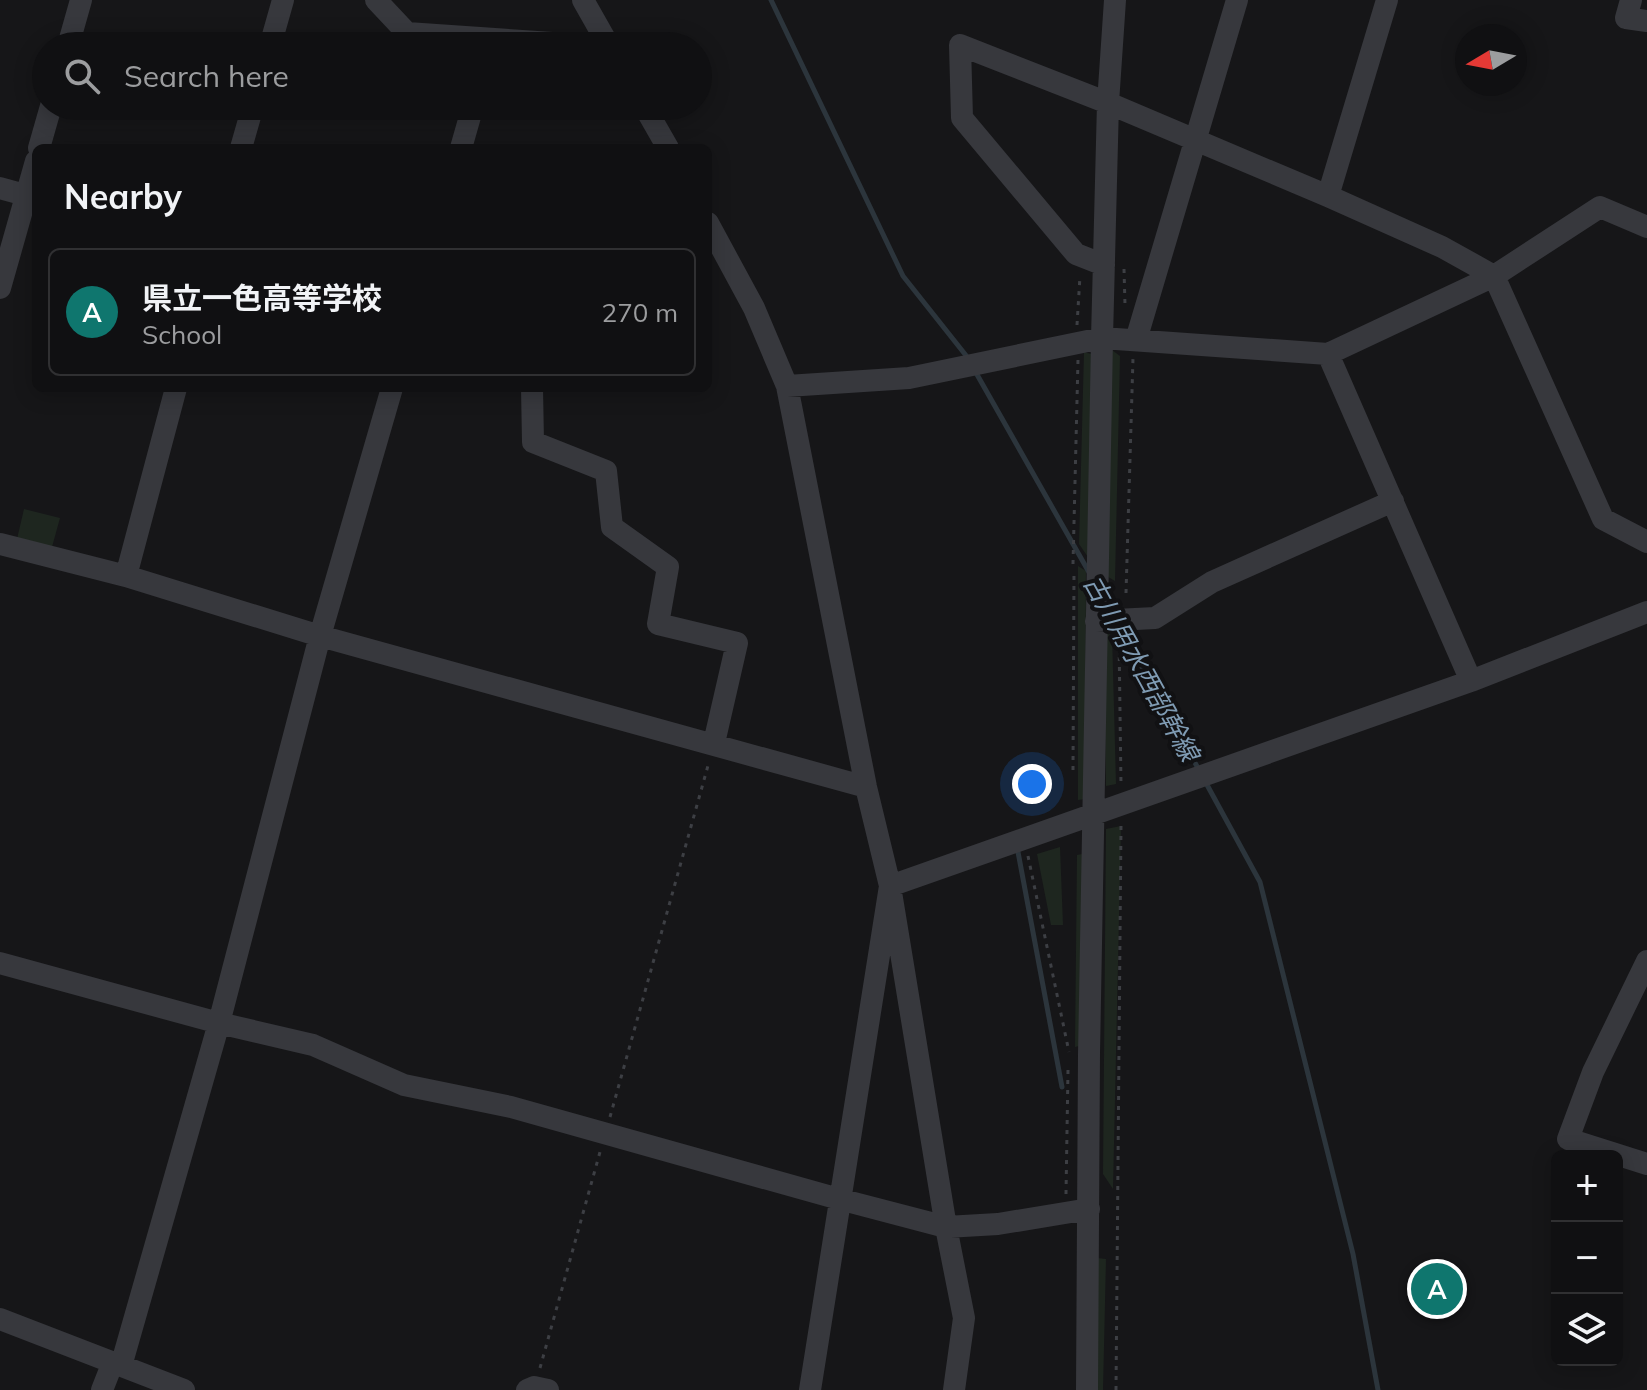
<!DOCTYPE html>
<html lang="en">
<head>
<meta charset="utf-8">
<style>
	body { margin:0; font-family:Mulish,"Noto Sans JP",sans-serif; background:#19191b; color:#f1f3f6 }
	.controls { position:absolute; right:24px; bottom:24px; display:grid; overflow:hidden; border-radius:12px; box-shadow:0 4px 20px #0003 }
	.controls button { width:72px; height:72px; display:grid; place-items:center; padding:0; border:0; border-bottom:2px solid #303032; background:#101012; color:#f1f3f6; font:40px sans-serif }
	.compass { position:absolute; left:1455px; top:24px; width:72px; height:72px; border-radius:50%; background:#101012; box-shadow:0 4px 20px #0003; rotate:260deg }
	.you { position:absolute; left:1032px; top:784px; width:28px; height:28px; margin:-20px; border:6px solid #fff; border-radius:50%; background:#1a73e8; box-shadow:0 0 0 12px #1a73e833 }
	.badge { display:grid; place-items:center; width:52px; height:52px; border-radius:50%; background:#0f766e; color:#fff; font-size:26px; font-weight:700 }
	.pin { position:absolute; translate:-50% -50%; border:4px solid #fff; box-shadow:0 2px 8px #0006 }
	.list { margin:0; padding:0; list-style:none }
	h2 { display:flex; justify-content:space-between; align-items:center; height:104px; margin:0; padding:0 32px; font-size:34px }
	h2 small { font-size:26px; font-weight:400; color:#9c9d9f }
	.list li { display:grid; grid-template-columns:52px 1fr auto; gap:24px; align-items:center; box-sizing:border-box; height:128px; margin:0 16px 16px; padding:0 16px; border:2px solid #303032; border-radius:12px }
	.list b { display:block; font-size:30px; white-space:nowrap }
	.list p { margin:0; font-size:26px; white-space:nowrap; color:#9c9d9f }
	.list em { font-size:26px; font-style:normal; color:#9c9d9f }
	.icon { flex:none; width:44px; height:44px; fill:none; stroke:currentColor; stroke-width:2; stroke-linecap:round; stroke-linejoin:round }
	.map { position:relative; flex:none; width:1647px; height:1390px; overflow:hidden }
	.search { position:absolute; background:#101012; box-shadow:0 4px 20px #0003; left:32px; top:32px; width:680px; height:88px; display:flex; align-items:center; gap:20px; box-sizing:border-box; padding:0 28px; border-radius:44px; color:#9c9d9f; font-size:30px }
	.panel { position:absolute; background:#101012; box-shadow:0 4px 20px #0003; left:32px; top:144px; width:680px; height:248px; border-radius:12px }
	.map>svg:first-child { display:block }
	.green { fill:#1e261f }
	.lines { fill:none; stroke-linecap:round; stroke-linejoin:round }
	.stream { stroke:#2c353c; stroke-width:5 }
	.path { stroke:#3d3f44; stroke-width:3; stroke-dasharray:4 6; stroke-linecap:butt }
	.minor { stroke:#37383d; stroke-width:22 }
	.labels { text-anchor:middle; stroke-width:8; stroke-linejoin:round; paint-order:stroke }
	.water-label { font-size:26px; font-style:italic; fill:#7f9bb3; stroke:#111113 }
</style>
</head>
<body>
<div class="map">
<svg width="1647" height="1390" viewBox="0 0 1647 1390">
	<rect width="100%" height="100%" fill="#161618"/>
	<!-- green -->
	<path class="green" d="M 1112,350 L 1120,356 L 1115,581 L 1105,575 Z
		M 1084,352 L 1091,354 L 1090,560 L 1079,544 Z
		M 24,509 L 60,518 L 52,547 L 17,539 Z
		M 1078,566 L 1086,571 L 1085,799 L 1078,800 Z
		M 1112,633 L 1116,784 L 1106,786 L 1104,634 Z
		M 1121,826 L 1113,1189 L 1103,1174 L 1106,829 Z
		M 1060,847 L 1063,925 L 1051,925 L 1037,854 Z
		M 1088,853 L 1083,1045 L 1075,1047 L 1077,855 Z
		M 1097,1258 L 1106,1259 L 1103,1390 L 1098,1390 Z"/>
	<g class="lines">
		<!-- stream -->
		<path class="stream" d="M 771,0 L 903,276 L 968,358
			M 975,371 L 1090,574
			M 1119,625 L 1199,770
			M 1206,783 L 1260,882 L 1353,1254 L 1378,1390
			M 1018,852 L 1062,1087"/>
		<!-- path -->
		<path class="path" d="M 1124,269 L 1125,305
			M 1077,325 L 1080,276
			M 1073,564 L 1078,360
			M 1126,593 L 1133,358
			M 1119,637 L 1121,785
			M 1073,770 L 1074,570
			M 1028,856 L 1069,1052
			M 610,1117 L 709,762
			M 1066,1194 L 1068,1070
			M 540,1368 L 600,1152
			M 1116,1390 L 1121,825"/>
		<!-- minor -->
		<path class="minor" d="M 376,0 L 407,33 L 582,45 L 603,37
			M 583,0 L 609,46
			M 1631,0 L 1626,18 L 1647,21
			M 68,46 L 81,0
			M 270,46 L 283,0
			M 644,106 L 668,148
			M 39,148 L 51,106
			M 241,148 L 253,106
			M 461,148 L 473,106
			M 0,188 L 36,198
			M 1328,196 L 1387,0
			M 708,223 L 754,308 L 787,386 L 866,787 L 890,886 L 946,1227 L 964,1318 L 954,1390
			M 1104,265 L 1076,254 L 962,118 L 960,45 L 1108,103 L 1328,196 L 1442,247 L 1494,276 L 1603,519 L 1647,542
			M 0,288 L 36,161
			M 1136,340 L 1237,0
			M 1328,354 L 1471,681
			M 787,386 L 909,378 L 1102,338 L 1328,354 L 1494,276 L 1600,207 L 1647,227
			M 532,388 L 533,442 L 606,471 L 612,527 L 668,567 L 658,624 L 737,643 L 714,743
			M 0,544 L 126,576 L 320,636 L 866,787
			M 126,576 L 176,388
			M 1096,621 L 1155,618 L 1212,582 L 1393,501
			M 1647,961 L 1593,1072 L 1568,1139 L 1647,1164
			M 0,963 L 219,1023 L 313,1045 L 404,1085 L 511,1107 L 839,1199 L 946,1227 L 998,1224 L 1089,1209
			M 0,1319 L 184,1390
			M 121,1366 L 219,1023 L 320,636 L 392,388
			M 102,1390 L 113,1362
			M 527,1390 L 534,1387 L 548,1390
			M 810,1390 L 890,886 L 1471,681 L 1647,612
			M 1087,1390 L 1089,1054 L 1102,338 L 1108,103 L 1115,0"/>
	</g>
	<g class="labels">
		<!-- water labels -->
		<g class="water-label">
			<text transform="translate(1141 668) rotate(61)" y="9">古川用水西部幹線</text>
		</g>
	</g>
</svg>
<div class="controls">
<button>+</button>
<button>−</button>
<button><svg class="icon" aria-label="layers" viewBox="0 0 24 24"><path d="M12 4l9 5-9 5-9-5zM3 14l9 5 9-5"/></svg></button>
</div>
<svg class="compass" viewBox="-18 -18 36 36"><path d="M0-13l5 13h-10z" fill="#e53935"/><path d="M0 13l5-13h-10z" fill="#9c9d9f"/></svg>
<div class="you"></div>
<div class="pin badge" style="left:1437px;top:1289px">A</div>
<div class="search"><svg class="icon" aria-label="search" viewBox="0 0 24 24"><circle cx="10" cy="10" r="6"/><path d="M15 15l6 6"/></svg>Search here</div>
<section class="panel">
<h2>Nearby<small></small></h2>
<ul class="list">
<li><span class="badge">A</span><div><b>県立一色高等学校</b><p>School</p></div><em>270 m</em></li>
</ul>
</section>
</div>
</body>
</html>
